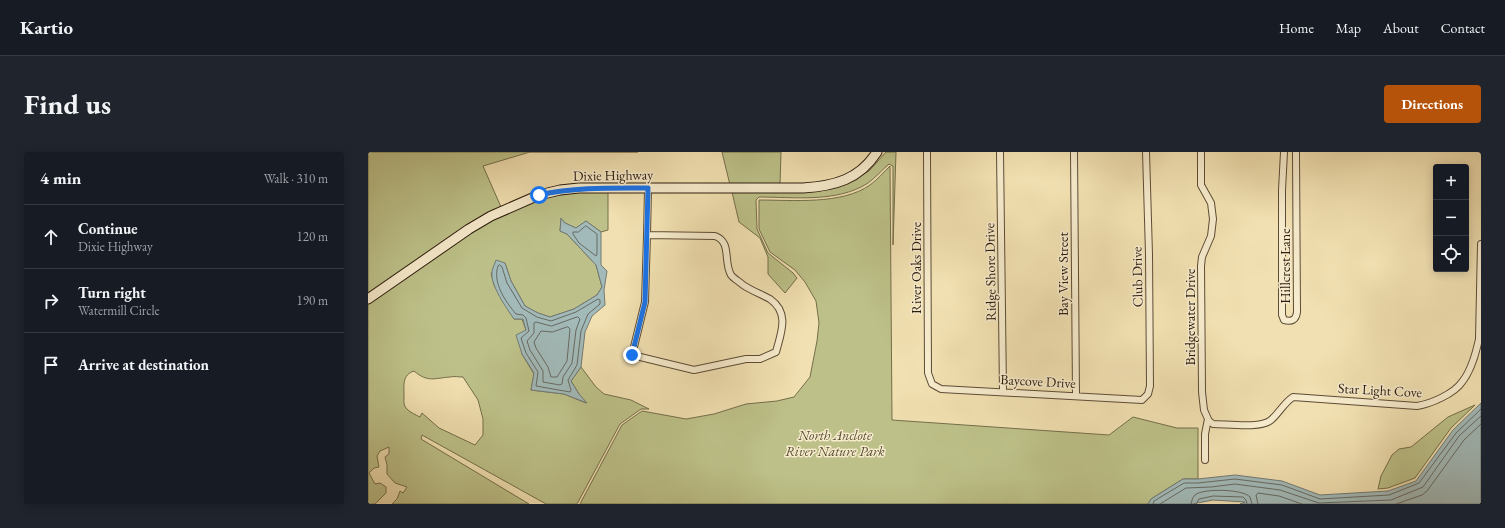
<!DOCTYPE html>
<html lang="en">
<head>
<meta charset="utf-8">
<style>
	body { margin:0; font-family:"EB Garamond",serif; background:#20242c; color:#f1f3f6 }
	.controls { position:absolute; right:12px; top:12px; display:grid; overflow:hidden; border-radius:4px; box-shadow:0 2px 10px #0003 }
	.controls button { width:36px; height:36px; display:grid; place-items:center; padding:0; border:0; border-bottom:1px solid #363941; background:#171b24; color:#f1f3f6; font:20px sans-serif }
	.stop { position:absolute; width:12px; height:12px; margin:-9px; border:3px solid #1a73e8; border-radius:50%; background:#fff }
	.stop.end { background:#1a73e8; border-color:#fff; box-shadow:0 1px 4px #0008 }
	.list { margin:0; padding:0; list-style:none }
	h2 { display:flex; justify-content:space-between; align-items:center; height:52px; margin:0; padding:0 16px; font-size:17px }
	h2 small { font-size:13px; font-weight:400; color:#9ea1a6 }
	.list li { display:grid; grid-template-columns:26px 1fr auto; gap:12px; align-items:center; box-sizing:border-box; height:64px; padding:0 16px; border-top:1px solid #363941 }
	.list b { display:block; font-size:15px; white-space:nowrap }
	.list p { margin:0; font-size:13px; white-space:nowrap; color:#9ea1a6 }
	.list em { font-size:13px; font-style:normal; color:#9ea1a6 }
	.icon { flex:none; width:22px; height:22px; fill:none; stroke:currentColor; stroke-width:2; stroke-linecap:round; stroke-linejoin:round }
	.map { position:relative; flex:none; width:1113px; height:352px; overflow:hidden; border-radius:4px }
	header { display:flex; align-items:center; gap:24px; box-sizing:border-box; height:56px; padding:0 20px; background:#171b24; border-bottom:1px solid #363941 }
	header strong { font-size:19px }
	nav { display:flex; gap:22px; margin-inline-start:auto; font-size:14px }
	.intro { display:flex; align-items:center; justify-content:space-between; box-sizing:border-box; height:96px; padding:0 24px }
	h1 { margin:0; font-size:28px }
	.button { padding:10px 18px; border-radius:4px; background:#b45309; color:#fff; font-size:14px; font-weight:700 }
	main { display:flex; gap:24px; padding:0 24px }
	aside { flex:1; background:#171b24; border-radius:4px; box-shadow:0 2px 10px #0003 }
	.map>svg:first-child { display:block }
	.green { fill:#bdc189; stroke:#746e4b; fill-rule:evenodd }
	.water { fill:#a2bab9; stroke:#737a74 }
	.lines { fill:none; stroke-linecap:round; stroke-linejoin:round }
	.shore { stroke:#676a63; stroke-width:1 }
	.street-casing { stroke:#5d4c36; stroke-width:8 }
	.secondary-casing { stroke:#2c1b0d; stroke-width:11 }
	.street { stroke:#f6ebcc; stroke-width:6 }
	.secondary { stroke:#f6ebcc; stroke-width:9 }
	.route { stroke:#1a73e8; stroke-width:5 }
	.labels { text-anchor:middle; stroke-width:3; stroke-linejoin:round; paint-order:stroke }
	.street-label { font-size:14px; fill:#2c1b0d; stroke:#f6ebcc }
	.park-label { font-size:14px; font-style:italic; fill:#584d32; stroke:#f6ebcc }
</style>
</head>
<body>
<header>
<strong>Kartio</strong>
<nav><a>Home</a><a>Map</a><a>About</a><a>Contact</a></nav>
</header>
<div class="intro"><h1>Find us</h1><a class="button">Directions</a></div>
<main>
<aside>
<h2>4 min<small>Walk · 310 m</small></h2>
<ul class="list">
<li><svg class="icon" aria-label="ahead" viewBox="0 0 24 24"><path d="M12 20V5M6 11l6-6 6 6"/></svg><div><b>Continue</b><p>Dixie Highway</p></div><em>120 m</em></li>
<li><svg class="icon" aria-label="right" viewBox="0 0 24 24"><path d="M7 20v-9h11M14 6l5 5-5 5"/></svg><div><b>Turn right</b><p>Watermill Circle</p></div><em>190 m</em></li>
<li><svg class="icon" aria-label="arrive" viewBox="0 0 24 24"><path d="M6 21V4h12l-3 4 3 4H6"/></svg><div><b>Arrive at destination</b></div></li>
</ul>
</aside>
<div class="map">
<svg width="1113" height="352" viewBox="0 0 1113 352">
	<rect width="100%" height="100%" fill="#f1e0b1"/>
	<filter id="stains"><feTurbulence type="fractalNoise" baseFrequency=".005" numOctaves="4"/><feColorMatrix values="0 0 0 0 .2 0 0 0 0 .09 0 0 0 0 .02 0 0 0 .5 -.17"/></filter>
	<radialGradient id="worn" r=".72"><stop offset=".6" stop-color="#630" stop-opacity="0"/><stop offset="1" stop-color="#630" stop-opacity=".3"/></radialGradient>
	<!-- green -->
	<path class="green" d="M 0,0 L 270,0 L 162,0 L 115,14 L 133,55 L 0,143 Z
		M 354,0 L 413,0 L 412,33 L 362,33 Z
		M 518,0 L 528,0 L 525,93 L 525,14 L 521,12 C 514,18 507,26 500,31 C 469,51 426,45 391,45 L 388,48 L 389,77 L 400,101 L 425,121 L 429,126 L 417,141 L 400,122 L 400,105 L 392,86 L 371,70 L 364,40 L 450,39 L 470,35 L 501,19 Z
		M 522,14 L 524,268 L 741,283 L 765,265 L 809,276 L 830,276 L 830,327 L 815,327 L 783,347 L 780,352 L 212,352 L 254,273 L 274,259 L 318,267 L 346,262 L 378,252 L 409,249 L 426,245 L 442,225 L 449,189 L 451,171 L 448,149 L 437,130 L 427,118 L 402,100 L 391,77 L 391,48 C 424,48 474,53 502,33 C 509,28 516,20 522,14 Z
		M 212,40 L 240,40 L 240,78 L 233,80 L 218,69 L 208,76 L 197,71 L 193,67 L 192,79 L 199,82 L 228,113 L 234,135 L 229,143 L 206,157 L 182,165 L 170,161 L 157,154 L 143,129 L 137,111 L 123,121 L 126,133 L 146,167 L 154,167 L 158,178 L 154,202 L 166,222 L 163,238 L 196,242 L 218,251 L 211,242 L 203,229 L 213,215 L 228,235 L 236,242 L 263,248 L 281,257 L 273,257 L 252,272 L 209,352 L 178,352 L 54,283 L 53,287 L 161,352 L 24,352 L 29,347 L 32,339 L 35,341 L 39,335 L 27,331 L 19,322 L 19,313 L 17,305 L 21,302 L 21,295 L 12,299 L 9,304 L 11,315 L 6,316 L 1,321 L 7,332 L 12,331 L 18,335 L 18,341 L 7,352 L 0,352 L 0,152 L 102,80 L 124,67 L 174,46 ZM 46,219 C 60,231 67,226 82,225 C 86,224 91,225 95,225 L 110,248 L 115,267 L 115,283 L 107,293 L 71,276 L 54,261 L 52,265 C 48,263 41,260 38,256 C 35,252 36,248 36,244 C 36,233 34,223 46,219 Z
		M 1107,253 L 1083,276 L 1047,326 L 1020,336 L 1010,337 L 1013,324 L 1024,303 L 1031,297 L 1043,295 L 1080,265 Z"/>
	<!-- water -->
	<path class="water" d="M 193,66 L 197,71 L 208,76 L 218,69 L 233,80 L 233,113 L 239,119 L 236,138 L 237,153 L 224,164 L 217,180 L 213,215 L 203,229 L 211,242 L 219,251 L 196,242 L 163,238 L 166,221 L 154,202 L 148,183 L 158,178 L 155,167 L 146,167 C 139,157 122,133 124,120 C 124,116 127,112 128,108 L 137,111 L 143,129 L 157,154 L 170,161 L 182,165 L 206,157 L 229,143 L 234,135 L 228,113 L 199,82 L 192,79 Z
		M 1113,251 L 1113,352 L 872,352 L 877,350 L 845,348 L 824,352 L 780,352 L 783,347 L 815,327 L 830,327 L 867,323 L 914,329 L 952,343 L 1020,339 L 1048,329 L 1085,278 Z"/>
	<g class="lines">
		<!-- shore -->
		<path class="shore" d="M 218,74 L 229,82 L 229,102 L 228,104 L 211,91 L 205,82 L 205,80 L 210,80 Z
			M 132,113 L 134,115 L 139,131 L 154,156 L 169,165 L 183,169 L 208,160 L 230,147 L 232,148 L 232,152 L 220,162 L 213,179 L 209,213 L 200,228 L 203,238 L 202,240 L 168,234 L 170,220 L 158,201 L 153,186 L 161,179 L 158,166 L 155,163 L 148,162 C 138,150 124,131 130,114 Z
			M 210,165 L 212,167 L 208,178 L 204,211 L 195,225 L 194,232 L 192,233 L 175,230 L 175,219 L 162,198 L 159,189 L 166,181 L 166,171 L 168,170 L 183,174 Z
			M 200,175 L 202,177 L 199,209 L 189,225 L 183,225 L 180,215 L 168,196 L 166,190 L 173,179 L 184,180 Z
			M 785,352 L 786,349 L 816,331 L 830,331 L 867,327 L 914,333 L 952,347 L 1021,343 L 1051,331 L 1088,281 L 1113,257
			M 792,352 L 818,336 L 843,335 L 867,332 L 912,338 L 951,351 L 1023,348 L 1055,335 L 1091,284 L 1113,264
			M 823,352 C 824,349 824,346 827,343 C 835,336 875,337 882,345 L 884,352
			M 828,352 L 831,347 L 845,344 L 875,345 L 878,348 L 879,352
			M 890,352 L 888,343 L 890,341 L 911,344 L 934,352
			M 1028,352 L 1054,343 L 1059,339 L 1096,288 L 1113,272"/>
		<!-- street casing -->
		<g class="street-casing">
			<path id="street" d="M 559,0 L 560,221 L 564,232 L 573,237 L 774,248 L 780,242 L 782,234 L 781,102 L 778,0
				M 632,0 L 635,239
				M 706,0 L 708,243
				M 833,0 L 833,33 L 843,51 L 845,67 L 843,84 L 834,105 L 833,114 L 834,240 L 836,258 L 840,267 L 837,282 L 837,308
				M 916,0 L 914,38 L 914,163 L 916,168 C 924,170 928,168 929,160 L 928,0
				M 279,83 L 347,84 C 364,90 355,109 363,123 C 366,127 372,130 375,133 C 384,139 393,142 402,147 C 422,161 413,181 408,200 L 392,207 L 378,207 L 326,218 L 264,203 L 277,150 Z
				M 279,83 L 280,36
				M 840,268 L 845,272 C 859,272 893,277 903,268 C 911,261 916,251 925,245 L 1049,254 C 1062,252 1086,242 1094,230 C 1103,219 1108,201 1111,187 L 1113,92"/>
		</g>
		<!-- secondary casing -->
		<g class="secondary-casing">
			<path id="secondary" d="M 0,147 L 101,77 L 123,64 L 171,43 L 192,38 L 211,36 L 435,36 C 466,34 491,28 509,0"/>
		</g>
		<!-- street -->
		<use href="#street" class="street"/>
		<!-- secondary -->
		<use href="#secondary" class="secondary"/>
	</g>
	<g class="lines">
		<!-- route -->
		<path class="route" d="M 171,43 C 207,35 243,36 280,36 L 277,150 L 264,203"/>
	</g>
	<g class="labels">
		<!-- street labels -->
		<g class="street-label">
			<text transform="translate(245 23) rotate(-1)" y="5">Dixie Highway</text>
			<text transform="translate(917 114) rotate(-90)" y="5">Hillcrest Lane</text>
			<text transform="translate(548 116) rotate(-90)" y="5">River Oaks Drive</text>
			<text transform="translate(622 120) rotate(-91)" y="5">Ridge Shore Drive</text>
			<text transform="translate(695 122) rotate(-90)" y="5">Bay View Street</text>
			<text transform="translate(769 125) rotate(-91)" y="5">Club Drive</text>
			<text transform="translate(822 165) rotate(-90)" y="5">Bridgewater Drive</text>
			<text transform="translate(670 229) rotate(3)" y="5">Baycove Drive</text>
			<text transform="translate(1012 238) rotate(3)" y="5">Star Light Cove</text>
		</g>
		<!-- park labels -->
		<g class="park-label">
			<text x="467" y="288">North Anclote<tspan x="467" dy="16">River Nature Park</tspan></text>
		</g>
	</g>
	<rect width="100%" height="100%" filter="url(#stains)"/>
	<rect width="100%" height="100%" fill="url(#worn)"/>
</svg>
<div class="controls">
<button>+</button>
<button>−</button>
<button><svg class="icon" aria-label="locate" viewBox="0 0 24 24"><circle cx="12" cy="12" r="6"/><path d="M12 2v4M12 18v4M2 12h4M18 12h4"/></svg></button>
</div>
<div class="stop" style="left:171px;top:43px"></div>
<div class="stop end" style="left:264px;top:203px"></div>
</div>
</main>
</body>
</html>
